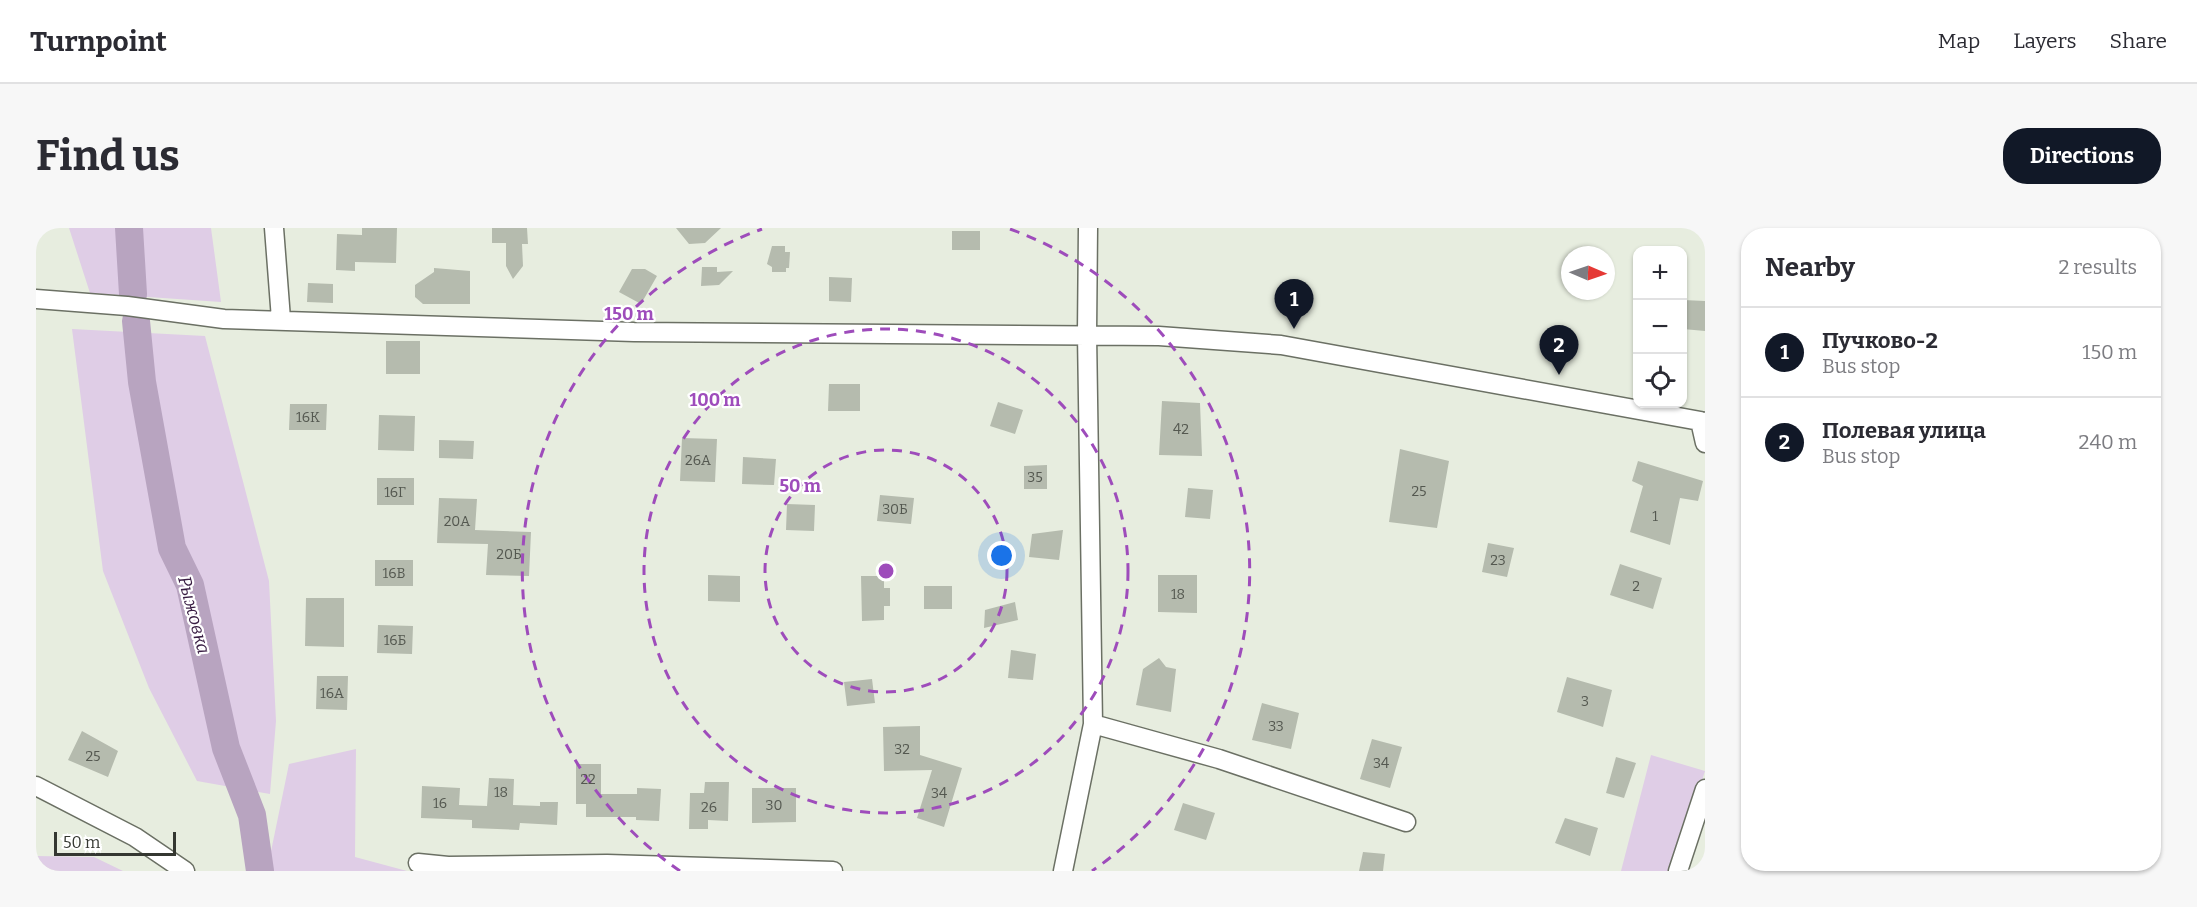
<!DOCTYPE html>
<html lang="en">
<head>
<meta charset="utf-8">
<style>
	body { margin:0; font-family:Bitter,serif; background:#f7f7f7; color:#2b2b33 }
	.controls { position:absolute; right:18px; top:18px; display:grid; overflow:hidden; border-radius:12px; box-shadow:0 2px 4px #0004 }
	.controls button { width:54px; height:54px; display:grid; place-items:center; padding:0; border:0; border-bottom:2px solid #e1e1e2; background:#fff; color:#2b2b33; font:30px sans-serif }
	.compass { position:absolute; left:1525px; top:18px; width:54px; height:54px; border-radius:50%; background:#fff; box-shadow:0 2px 4px #0004; rotate:92deg }
	.scale { position:absolute; left:18px; bottom:15px; width:122px; box-sizing:border-box; padding-left:6px; border:3px solid #343731; border-top:0; font-size:16px; line-height:21px; white-space:nowrap; color:#343731; -webkit-text-stroke:4px #fff; paint-order:stroke }
	.you { position:absolute; left:966px; top:328px; width:21px; height:21px; margin:-15px; border:4px solid #fff; border-radius:50%; background:#1a73e8; box-shadow:0 0 0 9px #1a73e833 }
	.badge { display:grid; place-items:center; width:39px; height:39px; border-radius:50%; background:#111827; color:#fff; font-size:20px; font-weight:700 }
	.pin { position:absolute; translate:-50% -50px; filter:drop-shadow(0 2px 3px #0008) }
	.pin::after { content:''; position:absolute; top:32px; width:21px; height:18px; background:inherit; clip-path:polygon(0 0,100% 0,50% 100%) }
	.list { margin:0; padding:0; list-style:none }
	h2 { display:flex; justify-content:space-between; align-items:center; height:78px; margin:0; padding:0 24px; font-size:26px }
	h2 small { font-size:20px; font-weight:400; color:#7c7c81 }
	.list li { display:grid; grid-template-columns:39px 1fr auto; gap:18px; align-items:center; box-sizing:border-box; height:90px; padding:0 24px; border-top:2px solid #e1e1e2 }
	.list b { display:block; font-size:22px; white-space:nowrap }
	.list p { margin:0; font-size:20px; white-space:nowrap; color:#7c7c81 }
	.list em { font-size:20px; font-style:normal; color:#7c7c81 }
	.icon { flex:none; width:33px; height:33px; fill:none; stroke:currentColor; stroke-width:2; stroke-linecap:round; stroke-linejoin:round }
	.map { position:relative; flex:none; width:1669px; height:643px; overflow:hidden; border-radius:24px }
	header { display:flex; align-items:center; gap:36px; box-sizing:border-box; height:84px; padding:0 30px; background:#fff; border-bottom:2px solid #e1e1e2 }
	header strong { font-size:28px }
	nav { display:flex; gap:33px; margin-inline-start:auto; font-size:21px }
	.intro { display:flex; align-items:center; justify-content:space-between; box-sizing:border-box; height:144px; padding:0 36px }
	h1 { margin:0; font-size:42px }
	.button { padding:15px 27px; border-radius:24px; background:#111827; color:#fff; font-size:21px; font-weight:700 }
	main { display:flex; gap:36px; padding:0 36px }
	aside { flex:1; background:#fff; border-radius:24px; box-shadow:0 2px 4px #0004 }
	.map>svg:first-child { display:block }
	.green { fill:#dfcde6 }
	.lines { fill:none; stroke-linecap:round; stroke-linejoin:round }
	.river { stroke:#b8a4c0; stroke-width:28 }
	.building { fill:#b5bbae }
	.minor-casing { stroke:#6b7064; stroke-width:21 }
	.minor { stroke:#fff; stroke-width:18 }
	.ring { fill:none; stroke:#9e4cbb; stroke-width:3; stroke-dasharray:10 8 }
	.labels { text-anchor:middle; stroke-width:4.5; stroke-linejoin:round; paint-order:stroke }
	.number-label { font-size:14px; fill:#545850 }
	.water-label { font-size:18px; font-style:italic; fill:#381c42; stroke:#fff }
	.centre { fill:#9e4cbb; stroke:#fff; stroke-width:3 }
	.ring-label { font-size:18px; text-anchor:middle; font-weight:bold; fill:#9e4cbb; stroke:#fff; stroke-width:4.5; stroke-linejoin:round; paint-order:stroke }
</style>
</head>
<body>
<header>
<strong>Turnpoint</strong>
<nav><a>Map</a><a>Layers</a><a>Share</a></nav>
</header>
<div class="intro"><h1>Find us</h1><a class="button">Directions</a></div>
<main>
<div class="map">
<svg width="1669" height="643" viewBox="0 0 1669 643">
	<rect width="100%" height="100%" fill="#e7eddf"/>
	<!-- green -->
	<path class="green" d="M 33,0 L 175,0 L 185,74 L 54,65 Z
		M 36,101 L 169,108 L 233,353 L 240,493 L 234,566 L 161,553 L 113,460 L 67,343 Z
		M 320,521 L 319,629 L 371,643 L 234,643 L 233,633 L 253,536 Z
		M 1615,527 L 1669,543 L 1636,643 L 1585,643 Z
		M 0,628 L 58,629 L 87,643 L 0,643 Z"/>
	<g class="lines">
		<!-- river -->
		<path class="river" d="M 93,0 L 97,66
			M 100,93 L 106,154 L 136,320 L 154,357 L 190,520 L 216,587 L 224,643"/>
	</g>
	<!-- building -->
	<path class="building" d="M 326,0 L 361,0 L 360,35 L 319,34 L 319,43 L 300,42 L 301,6 L 326,7 Z
		M 456,0 L 491,0 L 492,16 L 486,16 L 487,38 L 477,51 L 470,38 L 470,15 L 456,15 Z
		M 640,0 L 685,0 L 669,15 L 653,16 Z
		M 916,3 L 944,3 L 944,22 L 916,22 Z
		M 736,18 L 749,18 L 749,24 L 754,24 L 753,40 L 750,40 L 750,44 L 736,44 L 736,39 L 731,36 Z
		M 666,39 L 681,39 L 681,44 L 697,43 L 683,57 L 665,58 Z
		M 398,40 L 434,43 L 434,76 L 387,76 L 379,69 L 379,57 L 398,44 Z
		M 596,41 L 609,41 L 621,48 L 605,76 L 583,64 Z
		M 793,49 L 816,50 L 815,74 L 793,73 Z
		M 272,55 L 297,56 L 297,75 L 271,74 Z
		M 1647,72 L 1669,73 L 1669,103 L 1647,101 Z
		M 350,113 L 384,113 L 384,146 L 350,146 Z
		M 793,156 L 824,156 L 824,183 L 792,183 Z
		M 1126,173 L 1164,175 L 1166,228 L 1123,227 Z
		M 962,174 L 987,182 L 979,206 L 954,198 Z
		M 254,176 L 291,176 L 290,202 L 253,202 Z
		M 343,187 L 379,188 L 378,223 L 342,222 Z
		M 646,210 L 681,211 L 679,254 L 644,253 Z
		M 403,212 L 438,213 L 437,231 L 403,230 Z
		M 1364,221 L 1413,233 L 1401,300 L 1353,294 Z
		M 707,229 L 740,231 L 738,257 L 706,256 Z
		M 1602,233 L 1667,253 L 1662,273 L 1644,270 L 1634,317 L 1594,304 L 1607,258 L 1596,253 Z
		M 1011,237 L 1011,261 L 988,261 L 988,238 Z
		M 341,250 L 378,250 L 378,277 L 341,277 Z
		M 1152,260 L 1177,262 L 1174,291 L 1149,289 Z
		M 844,267 L 878,270 L 875,296 L 841,293 Z
		M 403,270 L 441,271 L 439,302 L 495,304 L 493,348 L 450,347 L 452,316 L 401,315 Z
		M 751,276 L 779,277 L 778,303 L 750,302 Z
		M 1027,302 L 1023,332 L 993,329 L 996,306 Z
		M 1452,315 L 1478,320 L 1471,349 L 1446,344 Z
		M 339,332 L 377,332 L 377,358 L 339,358 Z
		M 1584,336 L 1626,350 L 1617,381 L 1574,367 Z
		M 672,347 L 704,348 L 704,374 L 672,373 Z
		M 1122,347 L 1161,347 L 1161,385 L 1122,384 Z
		M 825,348 L 848,348 L 848,360 L 854,360 L 854,378 L 848,378 L 848,392 L 826,393 Z
		M 888,358 L 916,358 L 916,381 L 888,381 Z
		M 270,370 L 308,370 L 308,419 L 269,418 Z
		M 979,374 L 982,392 L 948,400 L 949,382 Z
		M 342,397 L 377,398 L 376,426 L 341,425 Z
		M 975,422 L 1000,426 L 997,452 L 972,450 Z
		M 1123,430 L 1130,439 L 1140,441 L 1135,484 L 1100,477 L 1107,441 Z
		M 281,448 L 312,448 L 311,482 L 280,481 Z
		M 1531,449 L 1576,462 L 1567,499 L 1521,484 Z
		M 836,451 L 839,475 L 811,478 L 808,454 Z
		M 1226,475 L 1263,485 L 1255,521 L 1216,512 Z
		M 884,498 L 884,527 L 926,540 L 908,599 L 881,590 L 896,542 L 848,543 L 847,499 Z
		M 46,503 L 82,523 L 72,549 L 32,532 Z
		M 1336,511 L 1366,519 L 1354,560 L 1324,551 Z
		M 1580,529 L 1600,535 L 1588,570 L 1570,565 Z
		M 540,536 L 565,536 L 565,566 L 601,566 L 601,560 L 625,561 L 623,593 L 600,592 L 600,589 L 550,589 L 550,576 L 540,576 Z
		M 453,550 L 478,551 L 477,577 L 504,578 L 504,574 L 522,574 L 521,597 L 484,595 L 483,602 L 436,600 L 436,592 L 385,590 L 386,558 L 424,560 L 423,577 L 451,578 Z
		M 669,554 L 693,554 L 692,593 L 672,592 L 672,601 L 653,601 L 654,565 L 668,565 Z
		M 716,560 L 760,560 L 760,594 L 716,595 Z
		M 1147,575 L 1179,585 L 1170,612 L 1138,602 Z
		M 1529,590 L 1562,600 L 1554,628 L 1519,615 Z
		M 1327,624 L 1349,626 L 1347,643 L 1323,643 Z"/>
	<g class="lines">
		<!-- minor casing -->
		<g class="minor-casing">
			<path id="minor" d="M 238,0 L 245,91
				M 0,71 L 91,78 L 188,91 L 598,104 L 1123,108 L 1245,117 L 1669,194
				M 1664,193 L 1669,215
				M 1057,496 L 1183,531 L 1370,594
				M 0,558 L 99,609 L 149,643
				M 382,635 L 412,638 L 571,636 L 797,643
				M 1027,643 L 1057,496 L 1051,106 L 1052,0
				M 1642,643 L 1669,561"/>
		</g>
		<!-- minor -->
		<use href="#minor" class="minor"/>
	</g>
	<!-- distance rings -->
	<g class="ring">
		<circle cx="850" cy="343" r="121"/>
		<circle cx="850" cy="343" r="242"/>
		<path d="M644 643A364 364 0 0 1 726 1M974 1A364 364 0 0 1 1056 643"/>
	</g>
	<g class="labels">
		<!-- number labels -->
		<g class="number-label">
			<text x="272" y="194">16К</text>
			<text x="1145" y="206">42</text>
			<text x="662" y="237">26А</text>
			<text x="999" y="254">35</text>
			<text x="1383" y="268">25</text>
			<text x="359" y="269">16Г</text>
			<text x="859" y="286">30Б</text>
			<text x="1619" y="293">1</text>
			<text x="421" y="298">20А</text>
			<text x="473" y="331">20Б</text>
			<text x="1462" y="337">23</text>
			<text x="358" y="350">16В</text>
			<text x="1600" y="363">2</text>
			<text x="1142" y="371">18</text>
			<text x="359" y="417">16Б</text>
			<text x="296" y="470">16А</text>
			<text x="1549" y="478">3</text>
			<text x="1240" y="503">33</text>
			<text x="866" y="526">32</text>
			<text x="57" y="533">25</text>
			<text x="1345" y="540">34</text>
			<text x="552" y="556">22</text>
			<text x="465" y="569">18</text>
			<text x="903" y="570">34</text>
			<text x="404" y="580">16</text>
			<text x="738" y="582">30</text>
			<text x="673" y="584">26</text>
		</g>
		<!-- water labels -->
		<g class="water-label">
			<text transform="translate(158 387) rotate(75)" y="6">Рыжовка</text>
		</g>
	</g>
	<circle cx="850" cy="343" r="9" class="centre"/>
	<g class="ring-label">
		<text x="593" y="92">150 m</text>
		<text x="679" y="178">100 m</text>
		<text x="764" y="264">50 m</text>
	</g>
</svg>
<div class="controls">
<button>+</button>
<button>−</button>
<button><svg class="icon" aria-label="locate" viewBox="0 0 24 24"><circle cx="12" cy="12" r="6"/><path d="M12 2v4M12 18v4M2 12h4M18 12h4"/></svg></button>
</div>
<svg class="compass" viewBox="-18 -18 36 36"><path d="M0-13l5 13h-10z" fill="#e53935"/><path d="M0 13l5-13h-10z" fill="#7c7c81"/></svg>
<div class="scale">50 m</div>
<div class="you"></div>
<div class="pin badge" style="left:1258px;top:101px">1</div>
<div class="pin badge" style="left:1523px;top:147px">2</div>
</div>
<aside>
<h2>Nearby<small>2 results</small></h2>
<ul class="list">
<li><span class="badge">1</span><div><b>Пучково-2</b><p>Bus stop</p></div><em>150 m</em></li>
<li><span class="badge">2</span><div><b>Полевая улица</b><p>Bus stop</p></div><em>240 m</em></li>
</ul>
</aside>
</main>
</body>
</html>
